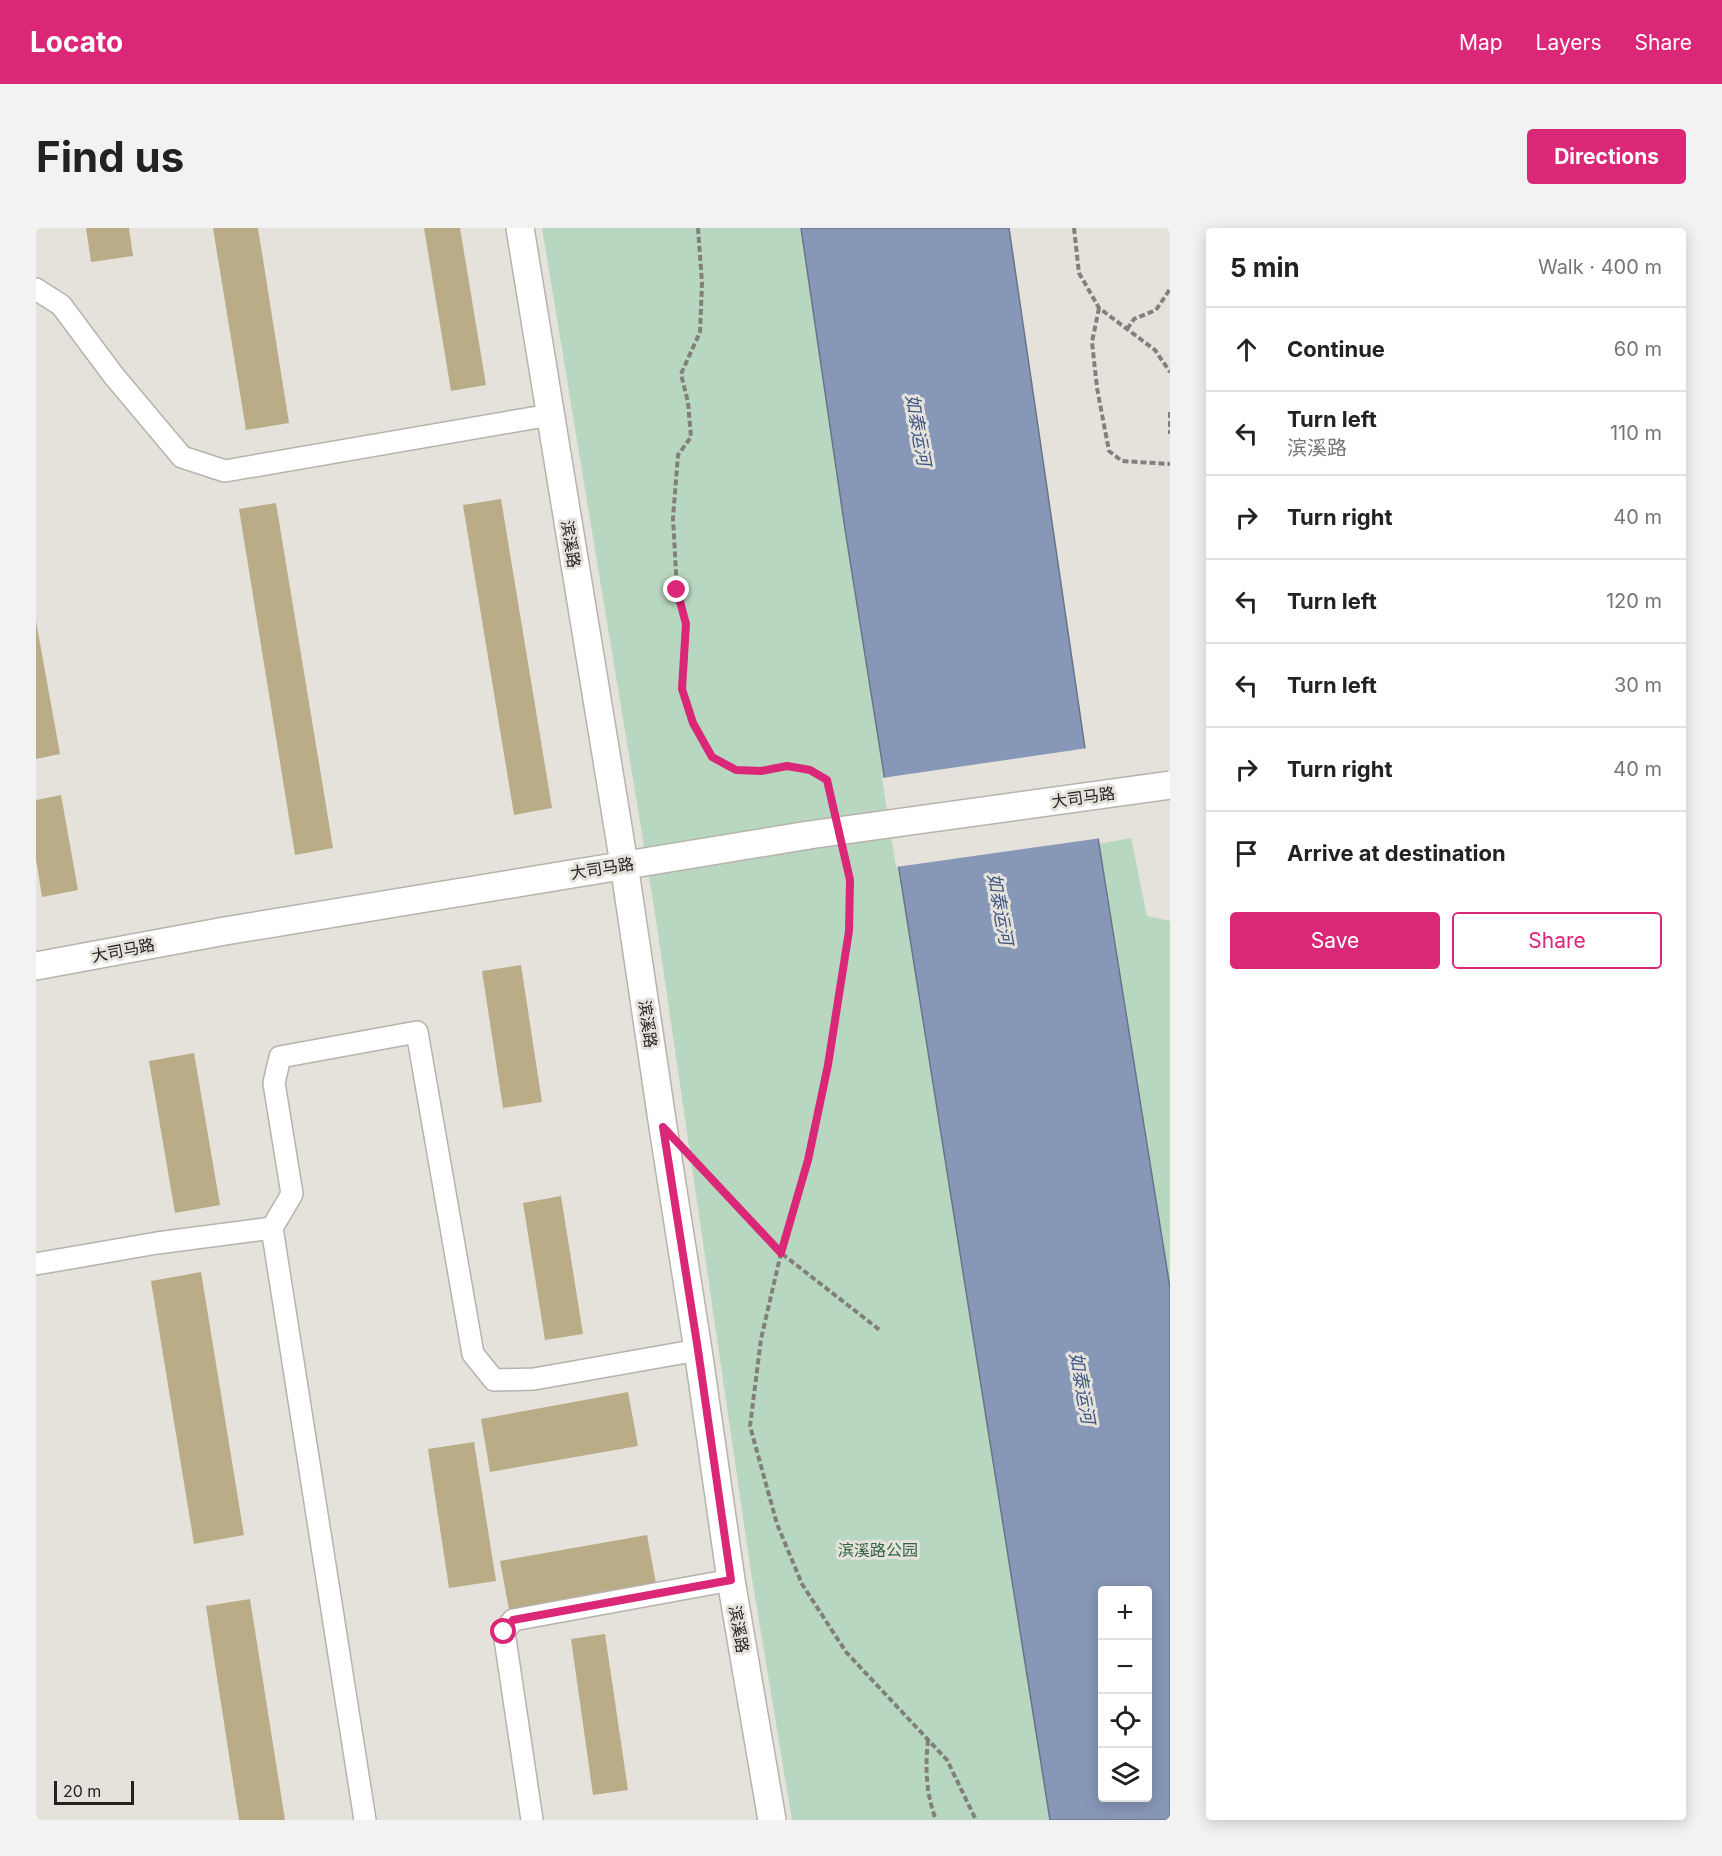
<!DOCTYPE html>
<html lang="en">
<head>
<meta charset="utf-8">
<style>
	body { margin:0; font-family:Inter,"Noto Sans SC",sans-serif; background:#f2f2f2; color:#222 }
	.controls { position:absolute; right:18px; bottom:18px; display:grid; overflow:hidden; border-radius:6px; box-shadow:0 3px 15px #0003 }
	.controls button { width:54px; height:54px; display:grid; place-items:center; padding:0; border:0; border-bottom:2px solid #e0e0e0; background:#fff; color:#222; font:30px sans-serif }
	.scale { position:absolute; left:18px; bottom:15px; width:80px; box-sizing:border-box; padding-left:6px; border:3px solid #23221f; border-top:0; font-size:16px; line-height:21px; white-space:nowrap; color:#23221f; -webkit-text-stroke:4px #e5e2db; paint-order:stroke }
	.stop { position:absolute; width:18px; height:18px; margin:-14px; border:4px solid #db2777; border-radius:50%; background:#fff }
	.stop.end { background:#db2777; border-color:#fff; box-shadow:0 2px 6px #0008 }
	.list { margin:0; padding:0; list-style:none }
	h2 { display:flex; justify-content:space-between; align-items:center; height:78px; margin:0; padding:0 24px; font-size:26px }
	h2 small { font-size:20px; font-weight:400; color:#767676 }
	.list li { display:grid; grid-template-columns:39px 1fr auto; gap:18px; align-items:center; box-sizing:border-box; height:84px; padding:0 24px; border-top:2px solid #e0e0e0 }
	.list b { display:block; font-size:22px; white-space:nowrap }
	.list p { margin:0; font-size:20px; white-space:nowrap; color:#767676 }
	.list em { font-size:20px; font-style:normal; color:#767676 }
	.actions { display:flex; gap:12px; padding:18px 24px }
	.actions a { flex:1; padding:14px 0; border:2px solid #db2777; border-radius:6px; text-align:center; font-size:21px; color:#db2777 }
	.actions .main { background:#db2777; color:#fff }
	.icon { flex:none; width:33px; height:33px; fill:none; stroke:currentColor; stroke-width:2; stroke-linecap:round; stroke-linejoin:round }
	.map { position:relative; flex:none; width:1134px; height:1592px; overflow:hidden; border-radius:6px }
	header { display:flex; align-items:center; gap:36px; box-sizing:border-box; height:84px; padding:0 30px; background:#db2777; color:#fff }
	header strong { font-size:28px }
	nav { display:flex; gap:33px; margin-inline-start:auto; font-size:21px }
	.intro { display:flex; align-items:center; justify-content:space-between; box-sizing:border-box; height:144px; padding:0 36px }
	h1 { margin:0; font-size:42px }
	.button { padding:15px 27px; border-radius:6px; background:#db2777; color:#fff; font-size:21px; font-weight:700 }
	main { display:flex; gap:36px; padding:0 36px }
	aside { flex:1; background:#fff; border-radius:6px; box-shadow:0 3px 15px #0003 }
	.map>svg:first-child { display:block }
	.green { fill:#b8d7c0 }
	.water { fill:#8797b7; stroke:#697489; stroke-width:1.5; fill-rule:evenodd }
	.pier { fill:#e5e2db }
	.building { fill:#bbac88 }
	.lines { fill:none; stroke-linecap:round; stroke-linejoin:round }
	.minor-casing { stroke:#b6b3ad; stroke-width:24 }
	.tertiary-casing { stroke:#b6b3ad; stroke-width:30 }
	.path { stroke:#82807b; stroke-width:4; stroke-dasharray:6 3; stroke-linecap:butt }
	.minor { stroke:#fff; stroke-width:21 }
	.tertiary { stroke:#fff; stroke-width:27 }
	.tertiary-bridge-casing { stroke:#b6b3ad; stroke-width:30; stroke-linecap:butt }
	.tertiary-bridge { stroke:#fff; stroke-width:27 }
	.route { stroke:#db2777; stroke-width:8 }
	.labels { text-anchor:middle; stroke-width:6; stroke-linejoin:round; paint-order:stroke }
	.street-label { font-size:16px; fill:#23221f; stroke:#e5e2db }
	.park-label { font-size:16px; fill:#2f6541; stroke:#e5e2db }
	.water-label { font-size:18px; font-style:italic; fill:#3f5684; stroke:#e5e2db }
</style>
</head>
<body>
<header>
<strong>Locato</strong>
<nav><a>Map</a><a>Layers</a><a>Share</a></nav>
</header>
<div class="intro"><h1>Find us</h1><a class="button">Directions</a></div>
<main>
<div class="map">
<svg width="1134" height="1592" viewBox="0 0 1134 1592">
	<rect width="100%" height="100%" fill="#e5e2db"/>
	<!-- green -->
	<path class="green" d="M 506,0 L 765,0 L 809,301 L 1014,1592 L 756,1592 L 715,1344 L 619,685 Z
		M 1095,610 L 1111,688 L 1134,693 L 1134,1060 L 1063,616 Z"/>
	<!-- water -->
	<path class="water" d="M 765,0 L 973,0 L 1063,616 L 1134,1060 L 1134,1592 L 1014,1592 L 809,301 ZM 1066,1362 L 1112,1362 L 1112,1570 L 1066,1570 Z"/>
	<!-- pier -->
	<path class="pier" d="M 1052,520 L 1066,610 L 860,639 L 846,550 Z"/>
	<!-- building -->
	<path class="building" d="M 50,0 L 93,0 L 97,28 L 55,34 Z
		M 177,0 L 222,0 L 253,195 L 210,202 Z
		M 388,0 L 424,0 L 450,157 L 415,163 Z
		M 465,271 L 516,580 L 478,587 L 427,277 Z
		M 240,275 L 297,620 L 259,627 L 203,281 Z
		M 0,393 L 24,526 L 0,531 Z
		M 25,567 L 42,662 L 6,669 L 0,631 L 0,572 Z
		M 485,737 L 506,874 L 467,880 L 446,743 Z
		M 158,825 L 184,977 L 139,985 L 113,833 Z
		M 525,968 L 547,1106 L 509,1112 L 487,975 Z
		M 165,1044 L 208,1307 L 158,1316 L 115,1053 Z
		M 592,1164 L 602,1218 L 454,1244 L 445,1191 Z
		M 438,1214 L 460,1353 L 413,1360 L 392,1221 Z
		M 611,1307 L 621,1361 L 474,1387 L 464,1333 Z
		M 214,1371 L 249,1592 L 203,1592 L 170,1378 Z
		M 569,1406 L 592,1562 L 557,1567 L 535,1411 Z"/>
	<g class="lines">
		<!-- minor casing -->
		<g class="minor-casing">
			<path id="minor" d="M 0,61 L 25,77 L 78,148 L 146,229 L 189,243 L 514,187
				M 236,1000 L 329,1592
				M 0,1036 L 121,1015 L 236,1000 L 256,966 L 238,855 L 244,829 L 381,804 L 437,1126 L 458,1152 L 498,1151 L 662,1122
				M 496,1592 L 468,1404 L 477,1392 L 695,1352"/>
		</g>
		<!-- tertiary casing -->
		<g class="tertiary-casing">
			<path id="tertiary" d="M 484,0 L 588,636 L 627,899 L 662,1122 L 695,1352 L 736,1592
				M 0,738 L 189,703 L 773,607"/>
		</g>
		<!-- path -->
		<path class="path" d="M 662,0 L 666,55 L 664,104 L 645,146 L 652,174 L 655,209 L 642,227 L 637,290 L 641,362 L 650,397 L 646,461 L 657,495 L 676,529 L 700,542 L 725,543 L 751,538 L 774,542 L 791,551 L 797,577
			M 1038,0 L 1043,45 L 1063,80 L 1119,122 L 1134,144
			M 1063,80 L 1056,114 L 1061,160 L 1073,223 L 1086,233 L 1134,236
			M 1091,101 L 1098,91 L 1120,82 L 1134,61
			M 1134,184 L 1134,206
			M 808,628 L 814,652 L 813,703 L 792,837 L 772,932 L 745,1025 L 725,1111 L 714,1198 L 741,1296 L 766,1356 L 810,1424 L 911,1532 L 940,1592
			M 660,934 L 745,1025 L 845,1103
			M 892,1512 C 889,1539 890,1566 900,1592"/>
		<!-- minor -->
		<use href="#minor" class="minor"/>
		<!-- tertiary -->
		<use href="#tertiary" class="tertiary"/>
		<!-- tertiary-bridge casing -->
		<g class="tertiary-bridge-casing">
			<path id="tertiary-bridge" d="M 773,607 L 1134,557"/>
		</g>
		<!-- tertiary-bridge -->
		<use href="#tertiary-bridge" class="tertiary-bridge"/>
	</g>
	<g class="lines">
		<!-- route -->
		<path class="route" d="M 468,1404 L 477,1392 L 695,1352 L 662,1122 L 627,899 L 745,1025 L 772,932 L 792,837 L 813,703 L 814,652 L 791,552 L 774,542 L 751,538 L 725,543 L 700,542 L 676,529 L 657,495 L 646,461 L 650,396 L 641,362"/>
	</g>
	<g class="labels">
		<!-- street labels -->
		<g class="street-label">
			<text transform="translate(535 316) rotate(81)" y="6">滨溪路</text>
			<text transform="translate(1047 569) rotate(-8)" y="6">大司马路</text>
			<text transform="translate(566 640) rotate(-9)" y="6">大司马路</text>
			<text transform="translate(87 722) rotate(-11)" y="6">大司马路</text>
			<text transform="translate(612 796) rotate(82)" y="6">滨溪路</text>
			<text transform="translate(703 1401) rotate(80)" y="6">滨溪路</text>
		</g>
		<!-- park labels -->
		<g class="park-label">
			<text x="842" y="1328">滨溪路公园</text>
		</g>
		<!-- water labels -->
		<g class="water-label">
			<text transform="translate(882 202) rotate(80)" y="6">如泰运河</text>
			<text transform="translate(964 681) rotate(80)" y="6">如泰运河</text>
			<text transform="translate(1046 1160) rotate(80)" y="6">如泰运河</text>
		</g>
	</g>
</svg>
<div class="controls">
<button>+</button>
<button>−</button>
<button><svg class="icon" aria-label="locate" viewBox="0 0 24 24"><circle cx="12" cy="12" r="6"/><path d="M12 2v4M12 18v4M2 12h4M18 12h4"/></svg></button>
<button><svg class="icon" aria-label="layers" viewBox="0 0 24 24"><path d="M12 4l9 5-9 5-9-5zM3 14l9 5 9-5"/></svg></button>
</div>
<div class="scale">20 m</div>
<div class="stop" style="left:468px;top:1404px"></div>
<div class="stop end" style="left:641px;top:362px"></div>
</div>
<aside>
<h2>5 min<small>Walk · 400 m</small></h2>
<ul class="list">
<li><svg class="icon" aria-label="ahead" viewBox="0 0 24 24"><path d="M12 20V5M6 11l6-6 6 6"/></svg><div><b>Continue</b></div><em>60 m</em></li>
<li><svg class="icon" aria-label="left" viewBox="0 0 24 24"><path d="M17 20v-9H6M10 6l-5 5 5 5"/></svg><div><b>Turn left</b><p>滨溪路</p></div><em>110 m</em></li>
<li><svg class="icon" aria-label="right" viewBox="0 0 24 24"><path d="M7 20v-9h11M14 6l5 5-5 5"/></svg><div><b>Turn right</b></div><em>40 m</em></li>
<li><svg class="icon" aria-label="left" viewBox="0 0 24 24"><path d="M17 20v-9H6M10 6l-5 5 5 5"/></svg><div><b>Turn left</b></div><em>120 m</em></li>
<li><svg class="icon" aria-label="left" viewBox="0 0 24 24"><path d="M17 20v-9H6M10 6l-5 5 5 5"/></svg><div><b>Turn left</b></div><em>30 m</em></li>
<li><svg class="icon" aria-label="right" viewBox="0 0 24 24"><path d="M7 20v-9h11M14 6l5 5-5 5"/></svg><div><b>Turn right</b></div><em>40 m</em></li>
<li><svg class="icon" aria-label="arrive" viewBox="0 0 24 24"><path d="M6 21V4h12l-3 4 3 4H6"/></svg><div><b>Arrive at destination</b></div></li>
</ul>
<div class="actions"><a class="main">Save</a><a>Share</a></div>
</aside>
</main>
</body>
</html>
